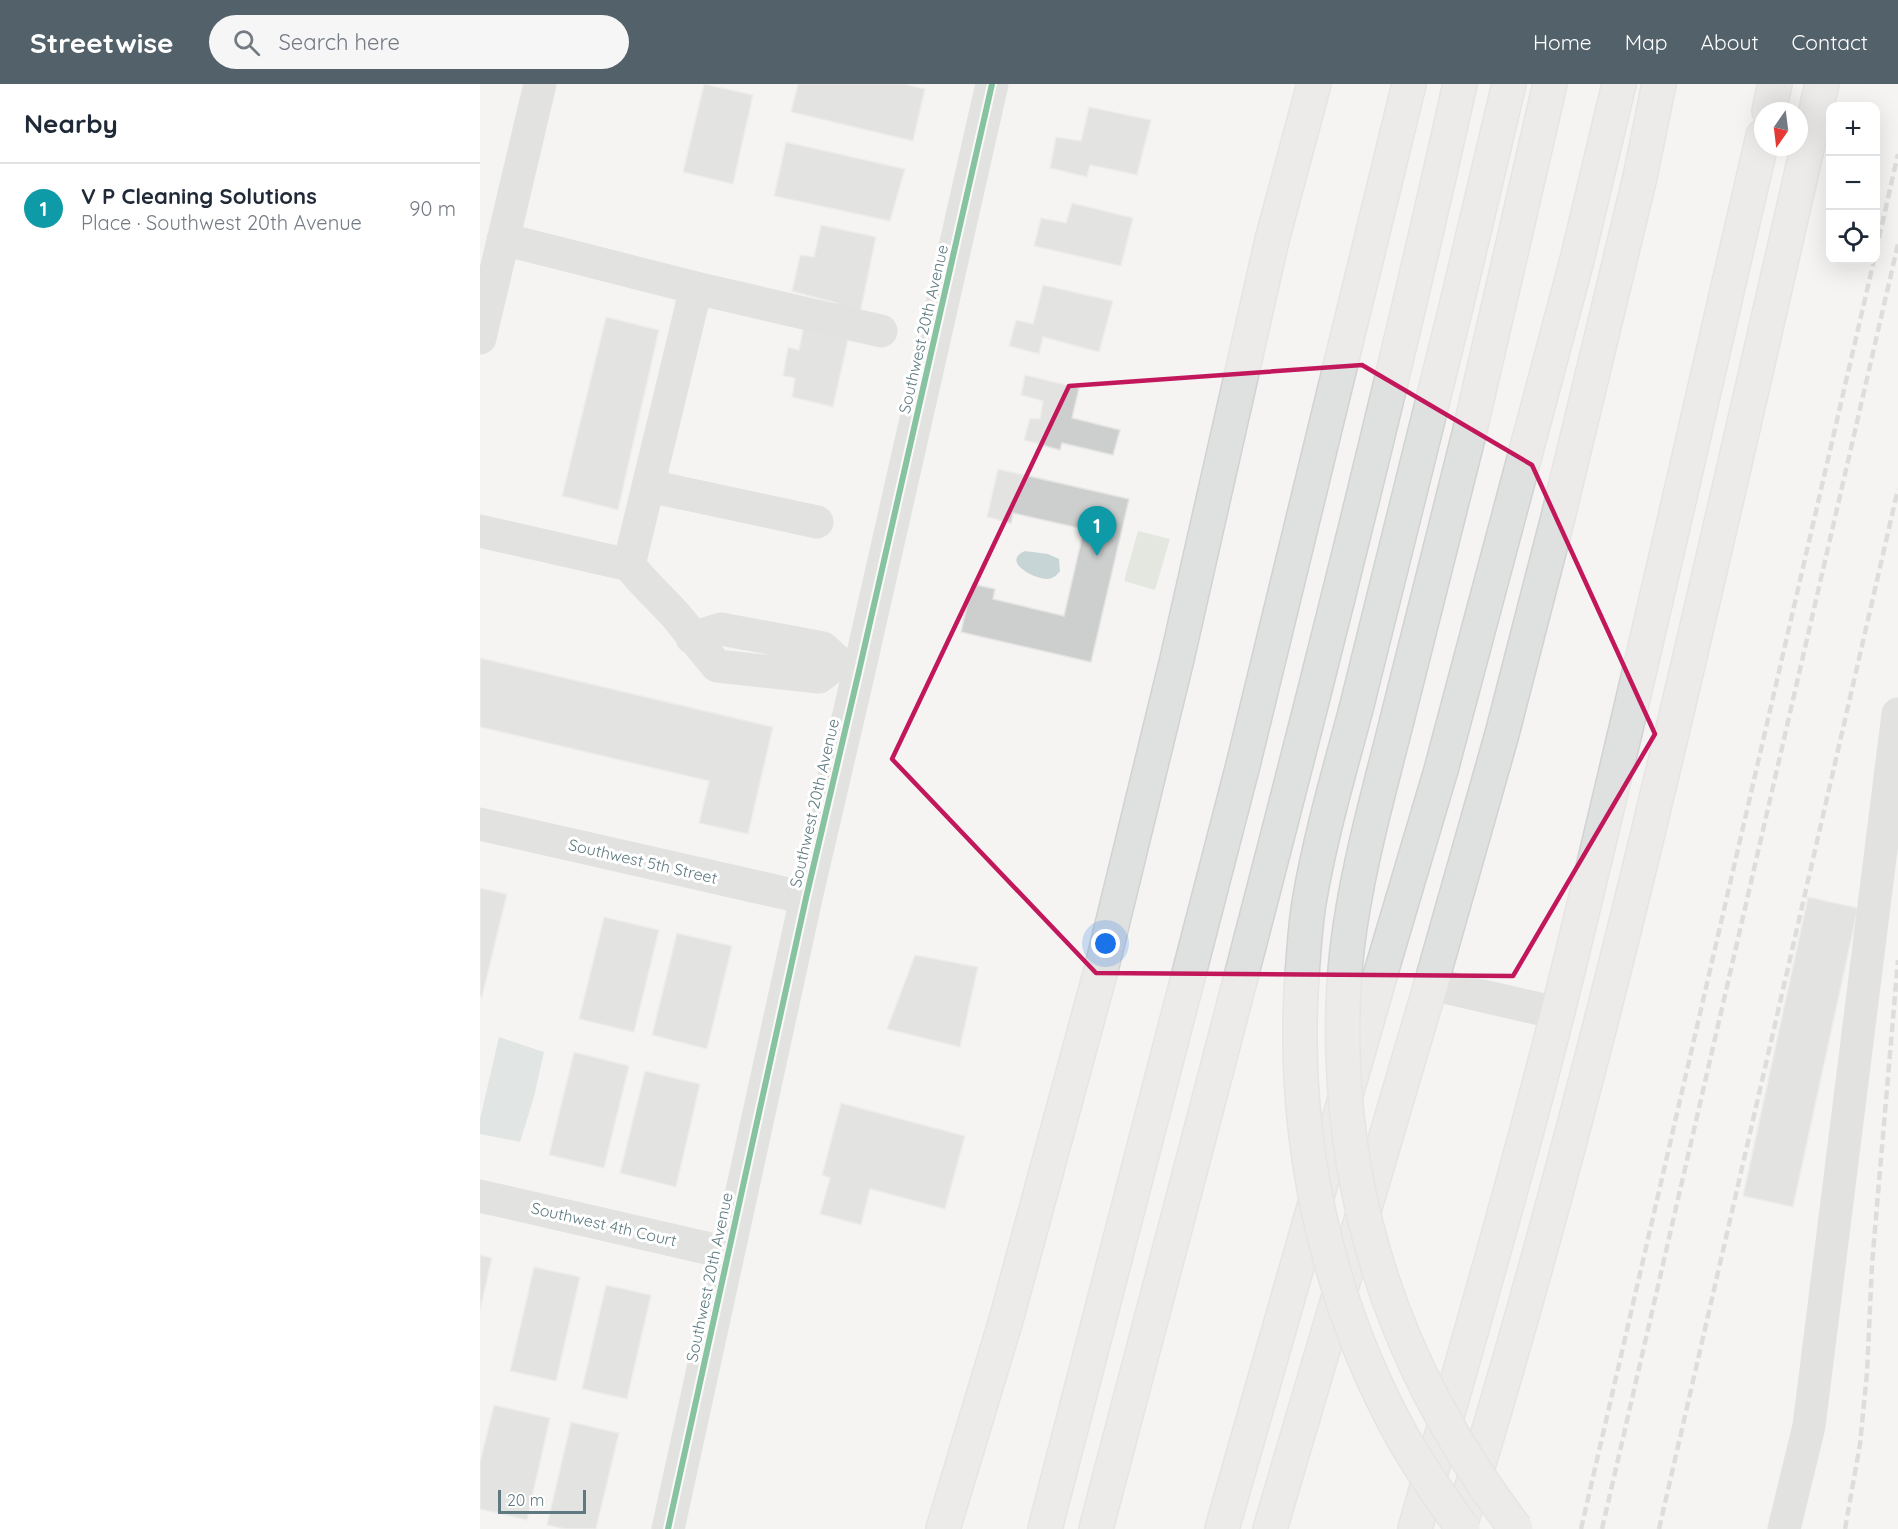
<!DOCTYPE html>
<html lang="en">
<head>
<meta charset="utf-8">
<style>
	body { margin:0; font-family:Quicksand,sans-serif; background:#f6f6f7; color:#1f2937 }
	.controls { position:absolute; right:18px; top:18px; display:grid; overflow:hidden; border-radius:12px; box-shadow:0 6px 24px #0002 }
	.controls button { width:54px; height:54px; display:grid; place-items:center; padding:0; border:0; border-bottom:2px solid #e0e1e3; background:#fff; color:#1f2937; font:30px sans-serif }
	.compass { position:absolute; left:1274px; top:18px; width:54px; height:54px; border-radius:50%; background:#fff; box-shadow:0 6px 24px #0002; rotate:194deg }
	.scale { position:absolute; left:18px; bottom:15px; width:88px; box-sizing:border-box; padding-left:6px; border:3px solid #5e7a80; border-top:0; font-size:16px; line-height:21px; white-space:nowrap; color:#5e7a80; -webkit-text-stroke:4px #fff; paint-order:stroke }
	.you { position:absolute; left:626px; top:860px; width:21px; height:21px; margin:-15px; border:4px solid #fff; border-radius:50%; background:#1a73e8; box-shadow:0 0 0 9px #1a73e833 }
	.badge { display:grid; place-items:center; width:39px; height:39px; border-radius:50%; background:#53616a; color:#fff; font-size:20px; font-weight:700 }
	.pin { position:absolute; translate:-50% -50px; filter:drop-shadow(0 2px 3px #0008) }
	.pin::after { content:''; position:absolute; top:32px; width:21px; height:18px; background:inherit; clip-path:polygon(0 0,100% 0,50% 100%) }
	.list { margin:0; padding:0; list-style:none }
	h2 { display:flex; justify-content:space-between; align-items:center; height:78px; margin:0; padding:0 24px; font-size:26px }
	h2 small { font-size:20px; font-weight:400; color:#747a83 }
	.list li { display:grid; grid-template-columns:39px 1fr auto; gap:18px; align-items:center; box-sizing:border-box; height:90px; padding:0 24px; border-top:2px solid #e0e1e3 }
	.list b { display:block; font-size:22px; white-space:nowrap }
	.list p { margin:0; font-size:20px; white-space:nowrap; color:#747a83 }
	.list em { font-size:20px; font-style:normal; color:#747a83 }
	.icon { flex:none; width:33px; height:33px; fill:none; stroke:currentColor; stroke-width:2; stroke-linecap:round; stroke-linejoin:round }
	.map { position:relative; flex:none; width:1418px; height:1445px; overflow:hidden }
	header { display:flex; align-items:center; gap:36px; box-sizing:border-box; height:84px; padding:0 30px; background:#53616a; color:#fff }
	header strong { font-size:28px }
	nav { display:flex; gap:33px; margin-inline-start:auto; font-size:21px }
	.search { width:420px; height:54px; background:#f6f6f7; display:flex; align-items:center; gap:15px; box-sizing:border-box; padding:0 21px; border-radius:33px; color:#747a83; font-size:22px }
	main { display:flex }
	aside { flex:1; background:#fff }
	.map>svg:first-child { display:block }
	.green { fill:#e4e7e0 }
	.water { fill:#c8d5d6 }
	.building { fill:#cdcfcf; stroke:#e4e4e3; stroke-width:1.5 }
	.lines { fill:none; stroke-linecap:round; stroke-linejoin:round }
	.highway-casing { stroke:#d1d2d2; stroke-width:36 }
	.minor { stroke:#cacccd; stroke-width:33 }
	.highway { stroke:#dfe0e0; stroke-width:33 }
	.rail { stroke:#bfc2c2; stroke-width:4.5; stroke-dasharray:9 4.5; stroke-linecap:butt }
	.highway-bridge-casing { stroke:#d1d2d2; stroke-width:36; stroke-linecap:butt }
	.highway-bridge { stroke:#dfe0e0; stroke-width:33 }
	.cycleway-casing { stroke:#fff; stroke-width:10 }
	.cycleway { stroke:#00873e; stroke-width:6 }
	.marked { fill:none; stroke:#c2185b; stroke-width:4.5; stroke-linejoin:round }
	.labels { text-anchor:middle; stroke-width:6; stroke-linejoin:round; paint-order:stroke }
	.street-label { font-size:16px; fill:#5e7a80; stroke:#fff }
</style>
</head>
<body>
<header>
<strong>Streetwise</strong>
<div class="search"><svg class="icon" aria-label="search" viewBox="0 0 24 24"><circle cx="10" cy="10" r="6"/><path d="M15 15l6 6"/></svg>Search here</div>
<nav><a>Home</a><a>Map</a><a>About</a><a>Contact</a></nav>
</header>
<main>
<aside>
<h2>Nearby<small></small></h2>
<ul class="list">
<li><span class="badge" style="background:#0f9aa8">1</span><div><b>V P Cleaning Solutions</b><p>Place · Southwest 20th Avenue</p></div><em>90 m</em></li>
</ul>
</aside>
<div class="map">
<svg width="1418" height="1445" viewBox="0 0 1418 1445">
	<rect width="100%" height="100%" fill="#f5f4f3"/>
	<!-- green -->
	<path class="green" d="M 658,447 L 690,455 L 675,506 L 644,497 Z"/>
	<!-- water -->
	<path class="water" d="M 545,467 L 568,470 L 579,475 L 580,487 C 577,491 574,494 568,495 C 556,496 520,478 545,467 Z
		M 19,953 L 64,968 L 54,1013 L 40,1058 L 0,1050 L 0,1035 Z"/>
	<!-- building -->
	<path class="building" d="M 224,0 L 273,11 L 253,100 L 203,88 Z
		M 318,0 L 424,0 L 445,5 L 433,57 L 311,28 Z
		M 609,23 L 671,36 L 657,91 L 610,81 L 607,93 L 570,84 L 576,53 L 601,57 Z
		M 306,58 L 425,85 L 410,137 L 294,112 Z
		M 592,119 L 653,134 L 641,182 L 554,162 L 561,134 L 586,139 Z
		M 341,141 L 396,153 L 378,239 L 353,232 L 356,219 L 312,207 L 320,171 L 334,173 Z
		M 563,201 L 633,217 L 619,268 L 563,253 L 559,270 L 529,262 L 536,236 L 553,240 Z
		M 126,233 L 179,246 L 138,426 L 82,412 Z
		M 325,236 L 370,247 L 353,323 L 312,313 L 315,294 L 303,292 L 308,263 L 319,266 Z
		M 545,291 L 599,304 L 592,334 L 640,346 L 633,371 L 582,359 L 580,366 L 544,356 L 550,334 L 560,335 L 563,317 L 541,311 Z
		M 518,385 L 649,415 L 611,578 L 481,548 L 492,500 L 515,505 L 513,515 L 584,532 L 604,445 L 533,429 L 531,439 L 507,433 Z
		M 0,574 L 293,643 L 268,750 L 219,739 L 229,697 L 0,643 Z
		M 0,804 L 27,810 L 2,913 L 0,912 Z
		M 1328,813 L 1378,824 L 1313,1123 L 1263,1112 Z
		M 124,833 L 179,846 L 154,948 L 99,935 Z
		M 197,849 L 252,862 L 227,965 L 172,951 Z
		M 435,871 L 498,883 L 480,963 L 407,945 Z
		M 94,968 L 149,982 L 124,1084 L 69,1071 Z
		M 165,987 L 220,1000 L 196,1103 L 140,1089 Z
		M 361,1019 L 485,1052 L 465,1125 L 390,1105 L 381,1141 L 340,1130 L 350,1094 L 342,1091 Z
		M 0,1171 L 12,1174 L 0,1226 Z
		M 54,1183 L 100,1193 L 76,1297 L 30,1287 Z
		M 126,1201 L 171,1211 L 147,1315 L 102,1305 Z
		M 14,1321 L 70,1334 L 47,1436 L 0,1425 L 0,1378 Z
		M 91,1338 L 139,1349 L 116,1445 L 85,1445 L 67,1441 Z"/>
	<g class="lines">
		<!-- highway casing -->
		<g class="highway-casing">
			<path id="highway" d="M 1289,27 L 1295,0
				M 876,625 L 976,223 L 1029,0
				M 917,636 L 989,350 L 1070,0
				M 463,1445 L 526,1236 L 621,886 L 697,575 L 792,156 L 834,0
				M 565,1445 L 764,677 L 929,0
				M 616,1445 C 742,964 872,485 980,0
				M 742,1445 L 902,885 L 961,686 L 1097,176 L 1139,0
				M 790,1445 L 951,900 L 1022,650 L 1078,433 L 1160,93 L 1179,0
				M 935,1445 C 984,1272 1035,1098 1079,923 C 1151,634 1215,343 1283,52
				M 979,1445 C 1126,970 1230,484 1342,0"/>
		</g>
		<!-- minor -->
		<path class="minor" d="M 23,155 L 216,204
			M 0,254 L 60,0
			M 169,402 L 337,438
			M 0,447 L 149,481
			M 212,554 L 241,545 L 343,564 L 358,578 L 339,593 L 237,582 C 224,567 211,550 198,534 C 182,516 164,500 149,481 L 216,204 L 401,247
			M 0,740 L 326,814
			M 951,900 L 1077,929
			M 0,1112 L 248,1169
			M 188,1445 L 326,814 L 379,587 L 512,0
			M 1304,1445 L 1329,1342 L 1418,630"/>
		<!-- highway -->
		<use href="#highway" class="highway"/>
		<!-- rail -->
		<path class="rail" d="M 1396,167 L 1418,70
			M 1101,1445 L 1394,176
			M 1122,1445 L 1418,160
			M 1179,1445 L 1418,405
			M 1365,1445 L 1380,1360 L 1387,1289 L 1392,1180 L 1418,876"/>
		<!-- highway-bridge casing -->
		<g class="highway-bridge-casing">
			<path id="highway-bridge" d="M 876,625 C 859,689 840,753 829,819 C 825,843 824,867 822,891 C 811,1051 845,1214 923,1354 C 941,1386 962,1415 983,1445
				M 917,636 C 898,712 876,788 867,866 C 863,901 862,936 863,971 C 868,1148 929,1305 1036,1445"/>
		</g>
		<!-- highway-bridge -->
		<use href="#highway-bridge" class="highway-bridge"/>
		<!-- cycleway casing -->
		<g class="cycleway-casing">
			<path id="cycleway" d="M 188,1445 L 326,814 L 379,587 L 512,0"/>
		</g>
		<!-- cycleway -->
		<use href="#cycleway" class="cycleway"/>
	</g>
	<!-- marked area -->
	<path d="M0 0H1418V1445H0ZM 882,281 L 1052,381 L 1175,650 L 1033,892 L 616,889 L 412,675 L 589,302 Z" fill="#f5f4f3" fill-opacity=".55" fill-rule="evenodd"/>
	<path class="marked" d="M 882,281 L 1052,381 L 1175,650 L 1033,892 L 616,889 L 412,675 L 589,302 Z"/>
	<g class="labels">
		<!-- street labels -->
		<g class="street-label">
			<text transform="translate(443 245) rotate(-77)" y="6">Southwest 20th Avenue</text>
			<text transform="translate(334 719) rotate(-77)" y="6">Southwest 20th Avenue</text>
			<text transform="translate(163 777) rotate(13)" y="6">Southwest 5th Street</text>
			<text transform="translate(124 1140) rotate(13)" y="6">Southwest 4th Court</text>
			<text transform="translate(229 1193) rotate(-78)" y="6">Southwest 20th Avenue</text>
		</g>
	</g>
</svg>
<div class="controls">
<button>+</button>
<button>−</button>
<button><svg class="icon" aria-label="locate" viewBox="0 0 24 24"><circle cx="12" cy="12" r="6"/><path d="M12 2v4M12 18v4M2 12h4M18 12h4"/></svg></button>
</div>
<svg class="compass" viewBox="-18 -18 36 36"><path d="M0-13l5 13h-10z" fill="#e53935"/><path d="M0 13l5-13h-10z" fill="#747a83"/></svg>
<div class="scale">20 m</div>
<div class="you"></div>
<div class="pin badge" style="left:617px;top:472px;background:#0f9aa8">1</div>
</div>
</main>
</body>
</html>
